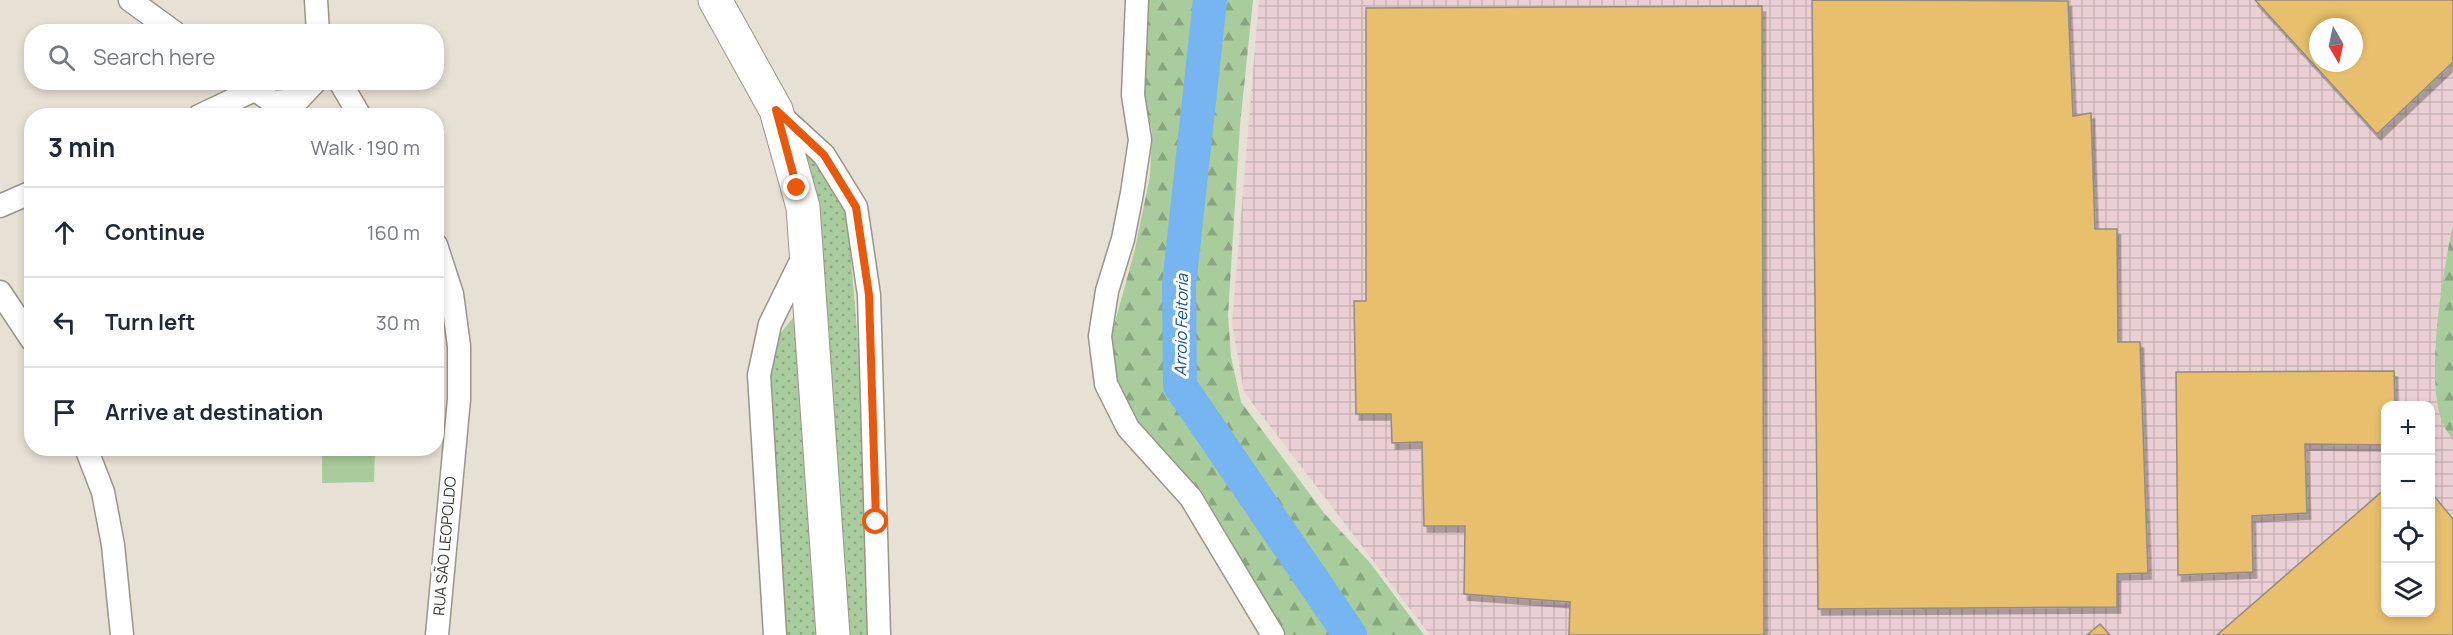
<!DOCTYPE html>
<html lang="en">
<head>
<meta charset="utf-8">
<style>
	body { margin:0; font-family:Manrope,sans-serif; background:#f2f2f3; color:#1f2937 }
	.controls { position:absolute; right:18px; bottom:18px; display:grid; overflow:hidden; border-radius:12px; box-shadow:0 3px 9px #0003 }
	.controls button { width:54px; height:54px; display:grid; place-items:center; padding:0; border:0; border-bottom:2px solid #e0e1e3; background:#fff; color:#1f2937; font:30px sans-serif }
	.compass { position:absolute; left:2309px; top:18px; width:54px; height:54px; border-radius:50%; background:#fff; box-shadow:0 3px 9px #0003; rotate:171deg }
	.stop { position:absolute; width:18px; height:18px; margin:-14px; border:4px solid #ea580c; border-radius:50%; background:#fff }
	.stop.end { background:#ea580c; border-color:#fff; box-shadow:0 2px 6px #0008 }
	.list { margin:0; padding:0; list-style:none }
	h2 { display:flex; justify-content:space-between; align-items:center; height:78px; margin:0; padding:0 24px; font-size:26px }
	h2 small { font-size:20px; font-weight:400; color:#747a83 }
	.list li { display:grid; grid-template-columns:39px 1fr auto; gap:18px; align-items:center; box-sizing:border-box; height:90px; padding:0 24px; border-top:2px solid #e0e1e3 }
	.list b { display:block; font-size:22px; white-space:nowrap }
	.list em { font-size:20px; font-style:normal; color:#747a83 }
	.icon { flex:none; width:33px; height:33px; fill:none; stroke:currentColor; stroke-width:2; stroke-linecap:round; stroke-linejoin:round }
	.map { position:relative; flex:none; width:2453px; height:635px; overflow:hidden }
	.search { position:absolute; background:#fff; box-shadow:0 3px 9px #0003; left:24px; top:24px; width:420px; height:66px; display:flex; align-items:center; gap:15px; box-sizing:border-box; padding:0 21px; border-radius:24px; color:#747a83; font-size:22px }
	.panel { position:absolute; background:#fff; box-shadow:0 3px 9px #0003; left:24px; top:108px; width:420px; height:348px; border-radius:24px }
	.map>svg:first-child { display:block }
	.industrial { fill:url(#industrial-grid); fill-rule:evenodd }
	.green { fill:url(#green-dots) }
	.forest { fill:url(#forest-firs) }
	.pitch { fill:#a8cc9c }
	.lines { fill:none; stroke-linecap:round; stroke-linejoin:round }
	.river { stroke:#76b4f2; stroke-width:34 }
	.building { fill:#e8bf6d; stroke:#928c80; stroke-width:1.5; fill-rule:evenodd; filter:url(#shadow) }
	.minor-casing { stroke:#9b9589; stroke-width:25 }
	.primary-casing { stroke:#9b9589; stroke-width:35 }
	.minor { stroke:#fff; stroke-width:22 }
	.primary { stroke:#fff; stroke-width:33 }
	.route { stroke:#ea580c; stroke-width:8 }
	.labels { text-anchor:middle; stroke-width:6; stroke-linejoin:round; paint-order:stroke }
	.street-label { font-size:15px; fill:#36342f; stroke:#fff }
	.water-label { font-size:16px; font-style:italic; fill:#0c5189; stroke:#fff }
</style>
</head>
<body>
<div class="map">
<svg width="2453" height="635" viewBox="0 0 2453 635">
	<defs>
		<pattern id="industrial-grid" width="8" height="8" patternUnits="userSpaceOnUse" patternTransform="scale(1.5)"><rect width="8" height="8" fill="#ead0d4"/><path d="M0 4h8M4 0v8" fill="none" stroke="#c9b3b6"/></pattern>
		<pattern id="green-dots" width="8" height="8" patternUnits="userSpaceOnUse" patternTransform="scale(1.5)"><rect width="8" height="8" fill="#a8cc9c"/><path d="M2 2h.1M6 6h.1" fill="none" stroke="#8aa680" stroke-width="1.8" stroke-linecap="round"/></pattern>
		<pattern id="forest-firs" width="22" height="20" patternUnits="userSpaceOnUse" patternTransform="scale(1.5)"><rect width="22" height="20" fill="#a8cc9c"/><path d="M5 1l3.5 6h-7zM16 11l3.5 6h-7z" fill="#8aa680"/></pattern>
		<filter id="shadow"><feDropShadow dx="3.5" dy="6" stdDeviation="0" flood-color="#0004"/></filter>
	</defs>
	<rect width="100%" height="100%" fill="#e7e0d4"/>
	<!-- industrial -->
	<path class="industrial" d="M 1259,0 L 2453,0 L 2453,635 L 1430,635 L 1244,392 L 1232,324 ZM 2318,27 L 2354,27 L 2354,63 L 2318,63 ZM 2386,406 L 2430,406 L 2430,612 L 2386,612 Z"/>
	<!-- green -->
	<path class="green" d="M 799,144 L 834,184 L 848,221 L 863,406 L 872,635 L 845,635 L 829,329 L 819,233 Z
		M 802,307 L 825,635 L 782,635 L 771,377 L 780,334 Z"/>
	<!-- forest -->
	<path class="forest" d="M 1146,0 L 1253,0 L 1240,125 L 1228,315 L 1231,357 L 1241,402 L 1324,513 L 1371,564 L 1424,635 L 1286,635 L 1201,490 L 1175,468 L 1140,426 L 1116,381 L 1111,337 L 1135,249 L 1150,176 L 1152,131 L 1144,99 L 1147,54 Z
		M 2453,224 L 2453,440 C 2450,435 2445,429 2443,424 C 2424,379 2443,273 2453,224 Z"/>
	<!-- pitch -->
	<path class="pitch" d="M 322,449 L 375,449 L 374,482 L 322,483 Z"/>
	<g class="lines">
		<!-- river -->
		<path class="river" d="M 1210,0 L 1179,285 L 1180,386 L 1350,635"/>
	</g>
	<!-- building -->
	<path class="building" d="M 1812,0 L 2068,1 L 2073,116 L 2091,113 L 2095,229 L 2117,229 L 2118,342 L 2140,342 L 2148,573 L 2117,574 L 2117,607 L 1818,609 Z
		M 2255,0 L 2453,0 L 2453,62 L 2377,134 ZM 2318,27 L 2354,27 L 2354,63 L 2318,63 Z
		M 1762,6 L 1764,635 L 1569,635 L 1570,602 L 1464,594 L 1465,526 L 1424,526 L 1422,442 L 1392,443 L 1391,414 L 1356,414 L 1354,301 L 1366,301 L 1366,8 Z
		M 2394,371 L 2395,406 L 2386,406 L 2386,445 L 2305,444 L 2307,513 L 2252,516 L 2253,572 L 2178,575 L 2176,372 Z
		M 2386,488 L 2386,612 L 2430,612 L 2430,491 L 2453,519 L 2453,635 L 2217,635 Z
		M 2100,624 L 2110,635 L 2087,635 Z"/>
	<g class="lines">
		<!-- minor casing -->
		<g class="minor-casing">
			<path id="minor" d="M 130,0 L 174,32
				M 316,0 L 318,32
				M 1137,0 L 1133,95 L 1140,140 L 1132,193 L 1123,239 L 1107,291 L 1100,336 L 1106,384 L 1128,428 L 1191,498 L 1273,635
				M 244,82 L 293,116
				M 340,82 L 360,116
				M 272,102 L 298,100 L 315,82
				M 777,112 L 824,155 L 856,207 L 869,295 L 879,635
				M 199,116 L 254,90
				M 0,206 L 32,192
				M 436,245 L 452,294 L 459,346 L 459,399 L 437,635
				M 0,292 L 32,340
				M 86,448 L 103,492 L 113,545 L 122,635
				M 775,635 L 759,375 L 770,324 L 805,253"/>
		</g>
		<!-- primary casing -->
		<g class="primary-casing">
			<path id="primary" d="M 715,0 L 776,110 L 803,207 L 833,635"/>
		</g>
		<!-- minor -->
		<use href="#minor" class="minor"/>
		<!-- primary -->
		<use href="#primary" class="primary"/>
	</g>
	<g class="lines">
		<!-- route -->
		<path class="route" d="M 797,188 L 776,110 L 824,155 L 856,207 L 869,295 L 876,522"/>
	</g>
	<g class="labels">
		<!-- street labels -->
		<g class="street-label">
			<text transform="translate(445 546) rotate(-85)" y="5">RUA SÃO LEOPOLDO</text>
		</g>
		<!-- water labels -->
		<g class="water-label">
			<text transform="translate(1181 325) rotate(-89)" y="6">Arroio Feitoria</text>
		</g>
	</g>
</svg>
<div class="controls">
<button>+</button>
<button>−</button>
<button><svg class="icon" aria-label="locate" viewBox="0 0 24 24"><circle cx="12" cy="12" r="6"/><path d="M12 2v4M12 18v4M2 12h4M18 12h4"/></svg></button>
<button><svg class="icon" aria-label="layers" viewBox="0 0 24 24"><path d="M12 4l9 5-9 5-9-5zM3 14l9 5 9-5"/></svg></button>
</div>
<svg class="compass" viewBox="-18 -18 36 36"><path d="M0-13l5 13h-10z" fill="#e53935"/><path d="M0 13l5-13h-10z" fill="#747a83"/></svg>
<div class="stop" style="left:876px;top:522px"></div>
<div class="stop end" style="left:797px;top:188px"></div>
<div class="search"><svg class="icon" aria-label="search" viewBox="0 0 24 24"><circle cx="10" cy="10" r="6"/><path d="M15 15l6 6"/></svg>Search here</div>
<section class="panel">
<h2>3 min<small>Walk · 190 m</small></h2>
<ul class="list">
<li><svg class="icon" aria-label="ahead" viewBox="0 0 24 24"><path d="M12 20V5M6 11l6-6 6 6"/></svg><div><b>Continue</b></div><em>160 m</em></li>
<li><svg class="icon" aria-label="left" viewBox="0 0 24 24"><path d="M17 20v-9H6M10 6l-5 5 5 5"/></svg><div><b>Turn left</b></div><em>30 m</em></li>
<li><svg class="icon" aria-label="arrive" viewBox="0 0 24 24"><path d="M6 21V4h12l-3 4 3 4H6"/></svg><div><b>Arrive at destination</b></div></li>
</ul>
</section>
</div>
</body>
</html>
